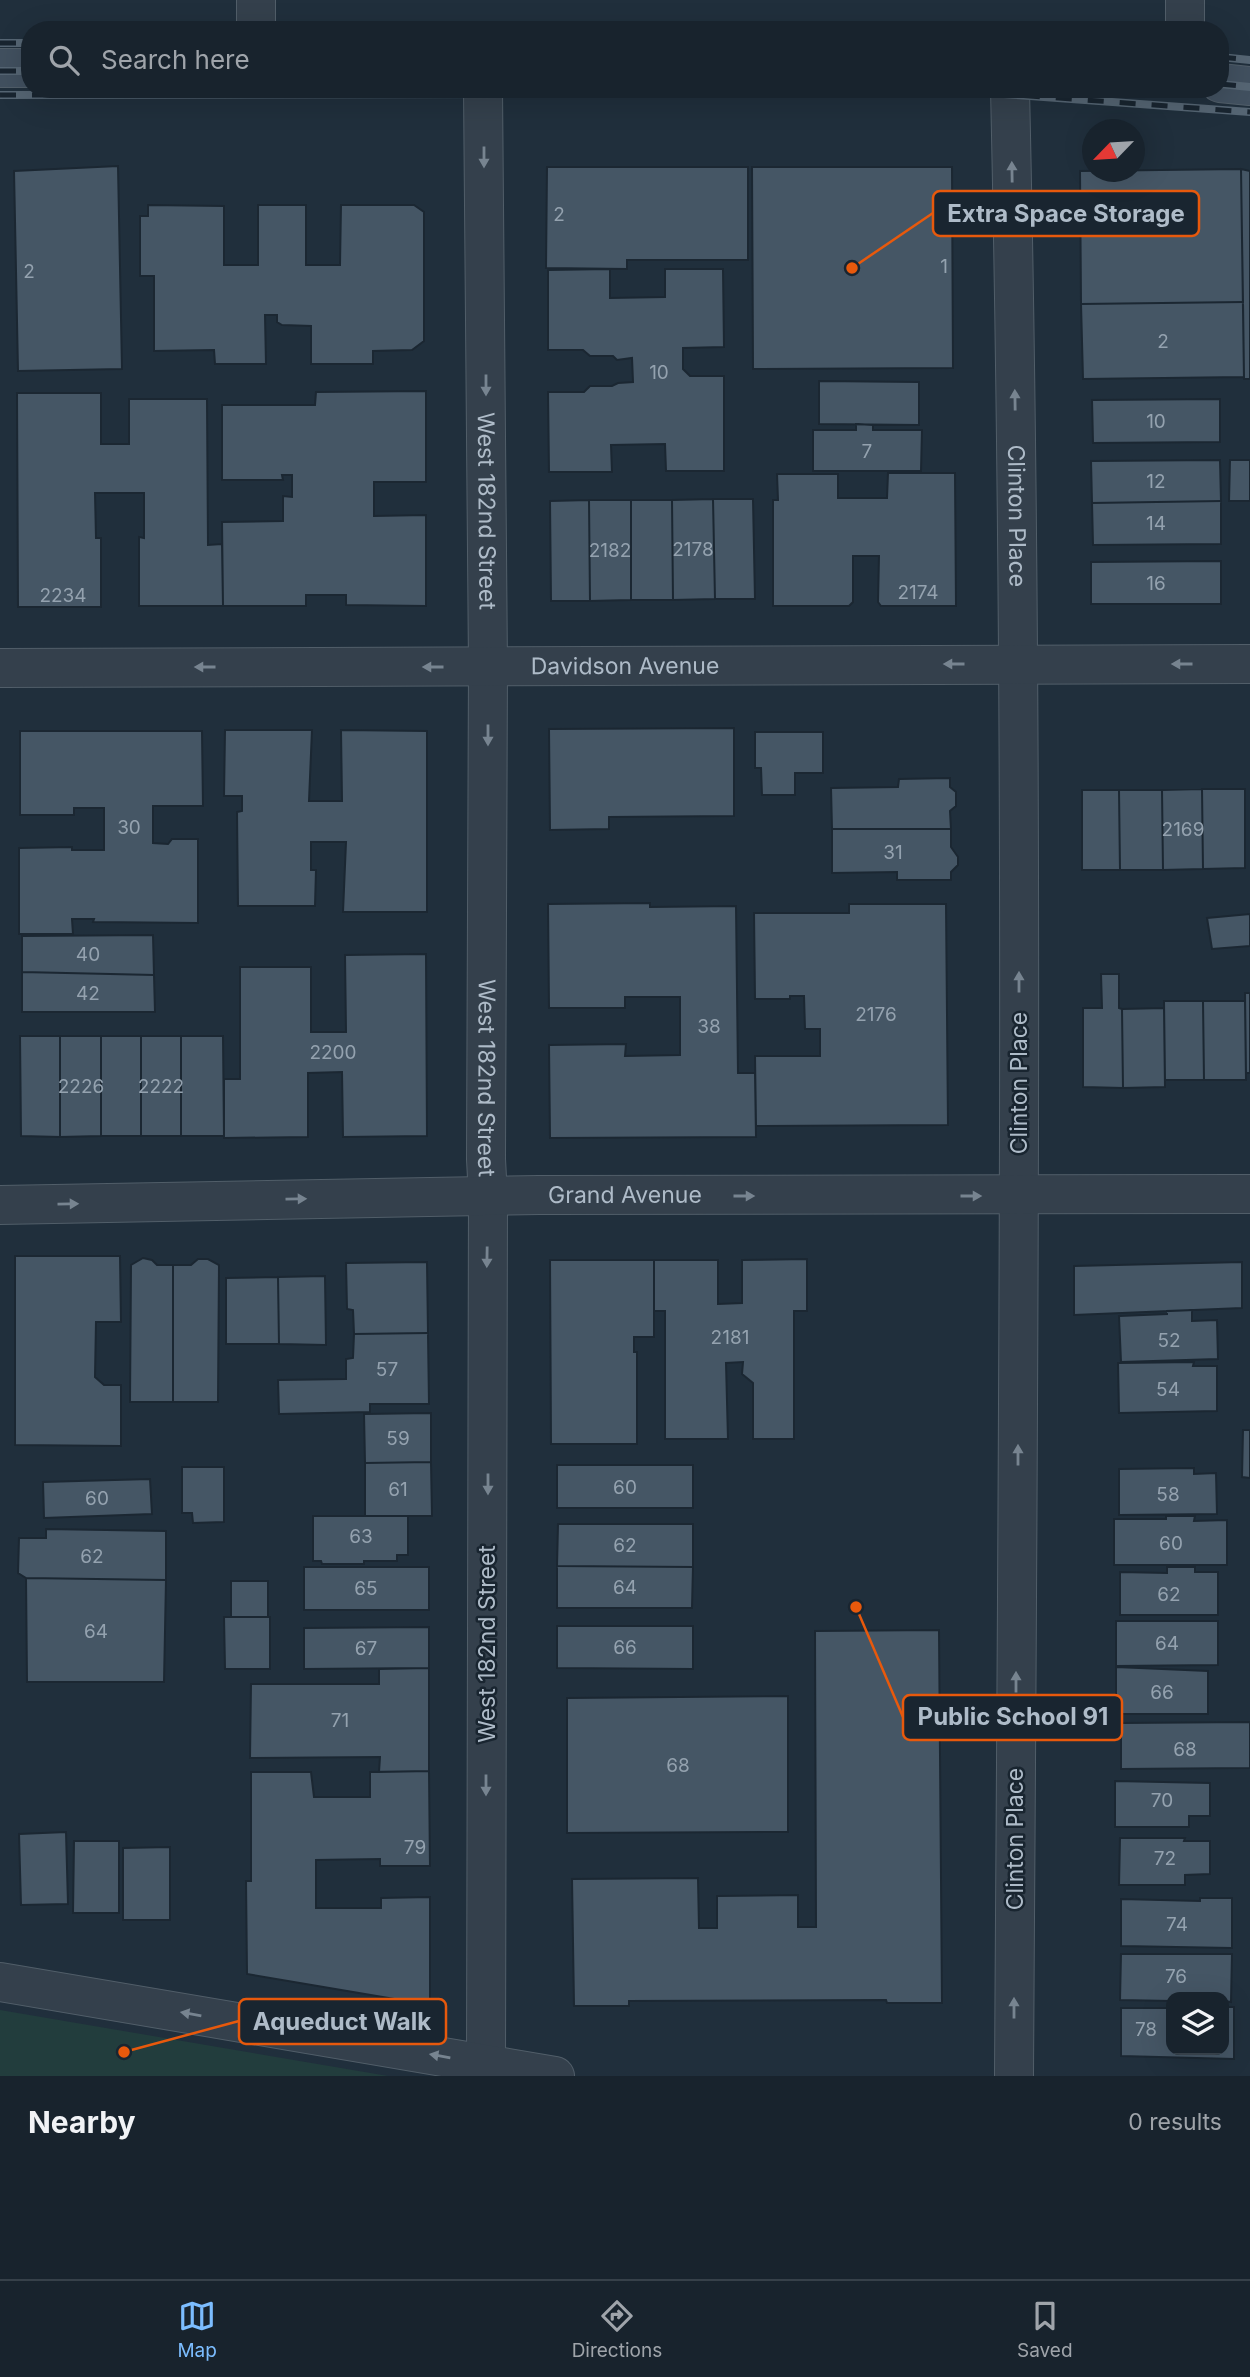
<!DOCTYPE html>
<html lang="en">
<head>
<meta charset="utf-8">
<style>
	body { margin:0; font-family:Inter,sans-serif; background:#252f39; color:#f1f3f6 }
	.controls { position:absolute; right:21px; bottom:21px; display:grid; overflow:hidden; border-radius:14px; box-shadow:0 7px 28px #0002 }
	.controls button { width:63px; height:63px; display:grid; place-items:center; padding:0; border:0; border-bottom:2px solid #364049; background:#18232d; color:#f1f3f6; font:35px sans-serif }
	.compass { position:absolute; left:1082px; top:119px; width:63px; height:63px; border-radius:50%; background:#18232d; box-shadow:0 7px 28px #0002; rotate:245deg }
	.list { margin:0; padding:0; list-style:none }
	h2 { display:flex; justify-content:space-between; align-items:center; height:91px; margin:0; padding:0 28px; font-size:30px }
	h2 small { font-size:23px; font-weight:400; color:#9fa4aa }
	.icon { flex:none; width:38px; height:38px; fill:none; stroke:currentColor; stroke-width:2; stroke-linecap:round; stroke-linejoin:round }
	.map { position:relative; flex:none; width:1250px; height:2076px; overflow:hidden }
	.search { position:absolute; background:#18232d; box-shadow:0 7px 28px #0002; left:21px; right:21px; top:21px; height:77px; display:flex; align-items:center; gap:18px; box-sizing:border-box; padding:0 24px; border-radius:28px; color:#9fa4aa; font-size:26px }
	.sheet { height:203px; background:#18232d }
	nav { display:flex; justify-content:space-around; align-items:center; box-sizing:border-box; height:98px; border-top:2px solid #364049; background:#18232d; font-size:19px; color:#9fa4aa }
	nav a { display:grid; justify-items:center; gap:4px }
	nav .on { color:#7cbdff }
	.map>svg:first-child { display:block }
	.green { fill:#223d3d }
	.building { fill:#455665; stroke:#1b2732; stroke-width:2 }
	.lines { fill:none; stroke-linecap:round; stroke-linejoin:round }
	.street-casing { stroke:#515e69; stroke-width:40 }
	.secondary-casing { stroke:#515e69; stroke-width:40 }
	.street { stroke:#34404c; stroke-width:38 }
	.secondary { stroke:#41505f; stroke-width:38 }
	.rail-casing { stroke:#556573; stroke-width:8 }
	.rail { stroke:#192530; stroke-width:5; stroke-dasharray:16; stroke-linecap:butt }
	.oneway { fill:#778490 }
	.labels { text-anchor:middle; stroke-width:5; stroke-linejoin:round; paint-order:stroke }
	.number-label { font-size:19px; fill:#94a2af }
	.street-label { font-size:23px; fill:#aebbc8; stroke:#192530 }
	.leader { fill:none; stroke:#e8590c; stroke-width:2.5 }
	.callout-dot { fill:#e8590c; stroke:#192530; stroke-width:2.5 }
	.callout { fill:#192530; stroke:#e8590c; stroke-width:2.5 }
	.callout-label { font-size:24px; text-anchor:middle; font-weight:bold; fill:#aebbc8 }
</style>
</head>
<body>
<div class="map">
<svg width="1250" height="2076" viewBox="0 0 1250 2076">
	<rect width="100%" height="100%" fill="#202f3c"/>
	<!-- green -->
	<path class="green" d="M 0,2010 L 388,2076 L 0,2076 Z"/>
	<!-- building -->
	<path class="building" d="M 118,166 L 122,369 L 18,371 L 14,171 Z
		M 547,167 L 748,167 L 748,260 L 627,260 L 627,269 L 546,268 Z
		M 752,167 L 952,167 L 953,368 L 753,369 Z
		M 1241,169 L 1250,171 L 1250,379 L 1244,379 Z
		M 1241,169 L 1243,302 L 1081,304 L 1080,171 Z
		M 148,205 L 224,206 L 224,265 L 258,265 L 258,205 L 306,205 L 306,265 L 340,265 L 341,205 L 414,205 L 424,212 L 424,341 L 412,350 L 373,351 L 373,364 L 311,364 L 311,326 L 282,325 L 277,322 L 277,315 L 265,315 L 266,364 L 215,364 L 214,350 L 154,351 L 154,276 L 140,276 L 140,216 L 148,216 Z
		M 610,269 L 610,298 L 665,297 L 665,269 L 723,269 L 724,347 L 683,348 L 683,369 L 690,376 L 724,376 L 724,471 L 666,471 L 665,444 L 611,445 L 612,472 L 549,472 L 548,392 L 584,392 L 590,386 L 612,386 L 618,383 L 633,382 L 632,358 L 617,360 L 613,356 L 590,356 L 583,350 L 548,350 L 548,270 Z
		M 1243,302 L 1244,377 L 1083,379 L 1081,304 Z
		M 819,381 L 919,382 L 919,425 L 819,424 Z
		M 426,391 L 426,482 L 374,482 L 374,516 L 426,515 L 426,606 L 346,605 L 346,595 L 306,595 L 306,606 L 223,606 L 222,522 L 283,521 L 283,496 L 292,497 L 292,475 L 282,475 L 283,480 L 222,480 L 222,405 L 315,405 L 316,392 Z
		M 17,393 L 101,393 L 101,444 L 129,444 L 129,399 L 207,399 L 208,545 L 222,544 L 223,606 L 139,606 L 139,537 L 144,538 L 144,493 L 95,493 L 96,538 L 101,538 L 101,607 L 18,607 Z
		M 1220,399 L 1220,442 L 1093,443 L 1092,400 Z
		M 856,424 L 873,425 L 873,430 L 922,430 L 921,471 L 813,471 L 813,430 L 856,430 Z
		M 1220,460 L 1221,501 L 1092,503 L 1091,461 Z
		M 1230,460 L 1250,460 L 1250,501 L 1229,501 Z
		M 888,473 L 955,473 L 956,606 L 881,606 L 878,602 L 879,556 L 853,556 L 853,602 L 849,606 L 773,606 L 773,500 L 778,500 L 777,474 L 838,474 L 838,498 L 887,498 Z
		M 713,499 L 753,499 L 755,599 L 715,599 Z
		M 713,499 L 715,599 L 673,600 L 672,500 Z
		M 589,500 L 631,500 L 631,600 L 590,601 Z
		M 589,500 L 590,601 L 551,601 L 550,501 Z
		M 631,500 L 672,500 L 673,600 L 631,600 Z
		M 1221,501 L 1221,544 L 1093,545 L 1092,503 Z
		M 1221,561 L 1221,604 L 1091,604 L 1091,562 Z
		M 734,728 L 734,816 L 609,817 L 609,829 L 550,830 L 549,729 Z
		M 225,730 L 312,730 L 309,801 L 342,801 L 341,730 L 427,731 L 427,912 L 343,912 L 346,842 L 311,842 L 311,870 L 316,870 L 315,906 L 238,906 L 237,812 L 242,811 L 242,796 L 224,796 Z
		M 20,731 L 202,731 L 203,806 L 153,806 L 153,843 L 168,844 L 172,839 L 198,839 L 198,923 L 93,922 L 94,919 L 72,919 L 73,934 L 19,934 L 19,848 L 72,847 L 72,850 L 104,850 L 104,808 L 74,808 L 74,815 L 20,815 Z
		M 755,732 L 823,732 L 823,773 L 795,773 L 795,795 L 762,795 L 761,768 L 755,768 Z
		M 950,778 L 950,787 L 956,792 L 956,806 L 950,811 L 951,829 L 832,829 L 831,788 L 898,787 L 899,779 Z
		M 1202,789 L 1245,789 L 1245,868 L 1203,869 Z
		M 1202,789 L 1203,869 L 1163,870 L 1162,790 Z
		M 1082,790 L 1119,790 L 1120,870 L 1082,870 Z
		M 1119,790 L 1162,790 L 1163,870 L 1120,870 Z
		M 832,829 L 951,829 L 951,847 L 958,857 L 958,865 L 951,872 L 951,880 L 897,880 L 897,872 L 832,873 Z
		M 650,903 L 650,907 L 736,906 L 738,1073 L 755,1073 L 756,1137 L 550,1138 L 549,1045 L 626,1044 L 625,1056 L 680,1055 L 680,997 L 625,997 L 625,1008 L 549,1008 L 548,904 Z
		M 849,904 L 946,904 L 948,1125 L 756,1126 L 755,1056 L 820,1056 L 820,1029 L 805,1029 L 804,996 L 790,996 L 790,999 L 755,999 L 754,913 L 849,913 Z
		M 1250,914 L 1250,946 L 1212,949 L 1207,918 Z
		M 153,935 L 154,975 L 22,972 L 22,936 Z
		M 426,954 L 427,1136 L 343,1137 L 342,1072 L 308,1073 L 308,1137 L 224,1138 L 224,1079 L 240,1079 L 240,967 L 311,967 L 311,1032 L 346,1032 L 345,955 Z
		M 22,972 L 154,975 L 155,1012 L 22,1012 Z
		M 1101,974 L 1119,974 L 1119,1008 L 1122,1009 L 1123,1088 L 1083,1087 L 1083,1008 L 1102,1008 Z
		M 1245,993 L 1250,993 L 1250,1073 L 1246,1073 Z
		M 1164,1001 L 1203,1001 L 1204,1080 L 1165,1080 Z
		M 1203,1001 L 1245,1001 L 1246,1080 L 1204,1080 Z
		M 1164,1008 L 1165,1087 L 1123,1088 L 1122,1009 Z
		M 20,1036 L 60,1036 L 60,1137 L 21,1136 Z
		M 60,1036 L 101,1036 L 101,1136 L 60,1137 Z
		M 101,1036 L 141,1036 L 141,1136 L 101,1136 Z
		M 141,1036 L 181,1036 L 181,1136 L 141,1136 Z
		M 181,1036 L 223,1036 L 224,1136 L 181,1136 Z
		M 15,1256 L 120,1256 L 121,1322 L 96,1322 L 95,1377 L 104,1385 L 121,1385 L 121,1446 L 15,1445 Z
		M 143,1258 L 152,1260 L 157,1265 L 173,1265 L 173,1402 L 130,1402 L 131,1265 Z
		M 198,1259 L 208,1259 L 219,1265 L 218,1402 L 173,1402 L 173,1265 L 191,1265 Z
		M 807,1259 L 807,1311 L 794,1311 L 794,1439 L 753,1439 L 753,1383 L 742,1374 L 743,1362 L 726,1363 L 728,1439 L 665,1439 L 665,1311 L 654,1311 L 654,1260 L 718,1260 L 718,1304 L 742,1303 L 742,1260 Z
		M 550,1260 L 654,1260 L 654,1337 L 634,1337 L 634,1352 L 637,1352 L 637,1444 L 551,1444 Z
		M 427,1262 L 428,1333 L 354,1334 L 353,1310 L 347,1309 L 346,1263 Z
		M 1242,1262 L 1242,1308 L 1074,1315 L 1074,1266 Z
		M 325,1276 L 326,1345 L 279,1344 L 278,1277 Z
		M 278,1277 L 279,1344 L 226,1344 L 226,1278 Z
		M 1192,1310 L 1192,1321 L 1217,1320 L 1218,1359 L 1121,1362 L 1119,1316 L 1167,1314 L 1167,1311 Z
		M 428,1333 L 429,1404 L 370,1404 L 370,1412 L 279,1414 L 278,1380 L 346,1379 L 346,1359 L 353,1358 L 354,1334 Z
		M 1194,1362 L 1193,1366 L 1217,1366 L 1217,1411 L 1119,1413 L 1118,1363 Z
		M 431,1413 L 431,1462 L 365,1463 L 364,1414 Z
		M 1243,1430 L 1250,1430 L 1250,1478 L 1242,1477 Z
		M 431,1462 L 432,1516 L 365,1516 L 365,1463 Z
		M 557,1465 L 693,1465 L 693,1508 L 557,1508 Z
		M 182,1467 L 224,1467 L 224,1522 L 193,1523 L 192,1513 L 182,1513 Z
		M 1194,1468 L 1194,1474 L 1216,1473 L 1217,1514 L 1119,1515 L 1119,1469 Z
		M 150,1479 L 152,1514 L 44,1518 L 43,1482 Z
		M 313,1516 L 408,1516 L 408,1555 L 397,1555 L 397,1561 L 364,1561 L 364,1564 L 322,1564 L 321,1561 L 313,1561 Z
		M 1166,1516 L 1195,1516 L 1194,1521 L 1227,1520 L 1227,1565 L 1114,1565 L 1114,1519 L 1166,1519 Z
		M 558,1524 L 693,1524 L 693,1567 L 557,1566 Z
		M 46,1529 L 166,1531 L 166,1580 L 26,1578 L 18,1573 L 19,1538 L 46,1538 Z
		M 557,1566 L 693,1567 L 692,1608 L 557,1608 Z
		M 304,1567 L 429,1567 L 429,1610 L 304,1610 Z
		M 1167,1567 L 1195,1567 L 1195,1572 L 1218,1572 L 1218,1615 L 1120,1615 L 1120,1572 L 1167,1573 Z
		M 26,1578 L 166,1580 L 164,1682 L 27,1682 Z
		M 231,1581 L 268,1581 L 268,1617 L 231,1617 Z
		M 224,1617 L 270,1617 L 270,1669 L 225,1669 Z
		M 1116,1621 L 1218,1621 L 1218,1665 L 1116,1666 Z
		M 557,1626 L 693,1626 L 693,1669 L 557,1668 Z
		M 429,1627 L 429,1668 L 304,1669 L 304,1628 Z
		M 939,1630 L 942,2003 L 887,2003 L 886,2000 L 629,2001 L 629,2006 L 574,2006 L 572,1879 L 698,1878 L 699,1928 L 717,1928 L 717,1896 L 798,1895 L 798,1927 L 816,1927 L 815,1631 Z
		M 1116,1667 L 1208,1671 L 1208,1714 L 1116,1714 Z
		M 429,1668 L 429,1771 L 379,1772 L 380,1757 L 250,1758 L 251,1684 L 379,1684 L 379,1669 Z
		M 788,1696 L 788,1832 L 567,1833 L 567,1698 Z
		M 1250,1722 L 1250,1768 L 1121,1769 L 1121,1723 Z
		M 429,1771 L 430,1866 L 380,1866 L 380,1859 L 316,1860 L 316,1908 L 381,1908 L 381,1898 L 430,1897 L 430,2005 L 247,1974 L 246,1881 L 251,1881 L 251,1772 L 311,1772 L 314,1797 L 370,1797 L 370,1772 Z
		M 1115,1781 L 1210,1783 L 1210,1816 L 1189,1816 L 1189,1827 L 1115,1827 Z
		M 66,1832 L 68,1904 L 21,1905 L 19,1834 Z
		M 1120,1838 L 1185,1838 L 1184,1841 L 1210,1841 L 1210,1874 L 1185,1875 L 1185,1885 L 1119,1885 Z
		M 74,1841 L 119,1841 L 119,1913 L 73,1913 Z
		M 170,1847 L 170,1920 L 123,1920 L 123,1848 Z
		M 1200,1898 L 1232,1898 L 1232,1948 L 1121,1946 L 1121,1899 L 1200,1901 Z
		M 1121,1954 L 1232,1954 L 1231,2002 L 1224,2001 L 1224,1997 L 1171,1997 L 1171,2001 L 1120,2000 Z
		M 1224,2007 L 1234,2007 L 1234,2059 L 1121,2056 L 1121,2008 L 1171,2008 L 1171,2050 L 1224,2050 Z"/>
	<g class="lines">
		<!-- street casing -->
		<g class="street-casing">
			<g id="street">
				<path d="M 1185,0 L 1185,30"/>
				<path d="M 256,30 L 256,0"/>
				<path id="s1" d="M 483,89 L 488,667 L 486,1159 L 488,1197 L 486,2064"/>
				<path id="s2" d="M 1010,89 C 1025,751 1018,1414 1014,2076"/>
				<path id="s3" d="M 0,668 L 1250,664"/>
				<path id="s4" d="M 0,1205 L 539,1195 L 1250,1194"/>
				<path d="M 0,1982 L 555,2076"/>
			</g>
		</g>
		<!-- secondary casing -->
		<g class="secondary-casing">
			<path id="secondary" d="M 0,68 L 30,68
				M 1220,83 L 1250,86"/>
		</g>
		<!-- street -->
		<use href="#street" class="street"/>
		<!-- secondary -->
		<use href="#secondary" class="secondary"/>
		<!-- rail casing -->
		<g class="rail-casing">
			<path id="rail" d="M 0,43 L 30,43
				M 1220,57 L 1250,60
				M 0,71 L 30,71
				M 1220,84 L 1250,87
				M 0,95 L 989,93 L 1250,112"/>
		</g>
		<!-- rail -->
		<use href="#rail" class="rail"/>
	</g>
	<!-- one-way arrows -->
	<defs><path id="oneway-solid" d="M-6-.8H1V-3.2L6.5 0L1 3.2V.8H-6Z" transform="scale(1.75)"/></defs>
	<g class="oneway">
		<use href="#oneway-solid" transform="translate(484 157) rotate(90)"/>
		<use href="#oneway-solid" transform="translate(1012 172) rotate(-91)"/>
		<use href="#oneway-solid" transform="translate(486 385) rotate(90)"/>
		<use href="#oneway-solid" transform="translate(1015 400) rotate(-91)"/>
		<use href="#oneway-solid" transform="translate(954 664) rotate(180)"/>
		<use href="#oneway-solid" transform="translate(1182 664) rotate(-180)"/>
		<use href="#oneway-solid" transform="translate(205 667) rotate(180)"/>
		<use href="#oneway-solid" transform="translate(433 667) rotate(-180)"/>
		<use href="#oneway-solid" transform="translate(488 735) rotate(90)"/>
		<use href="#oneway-solid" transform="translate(1019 982) rotate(-90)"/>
		<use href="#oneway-solid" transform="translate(744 1196)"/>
		<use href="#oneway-solid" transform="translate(971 1196)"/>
		<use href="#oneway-solid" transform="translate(296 1199) rotate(-1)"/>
		<use href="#oneway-solid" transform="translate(68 1204) rotate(-1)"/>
		<use href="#oneway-solid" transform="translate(487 1257) rotate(91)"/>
		<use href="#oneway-solid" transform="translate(1018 1455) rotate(-90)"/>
		<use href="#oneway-solid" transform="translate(488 1484) rotate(90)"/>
		<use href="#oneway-solid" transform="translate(1016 1682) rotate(-90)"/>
		<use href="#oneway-solid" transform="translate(486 1785) rotate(90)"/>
		<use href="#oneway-solid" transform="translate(1014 2008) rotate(-90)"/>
		<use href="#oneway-solid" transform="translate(191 2014) rotate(-170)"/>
		<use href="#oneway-solid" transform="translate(440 2056) rotate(-170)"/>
	</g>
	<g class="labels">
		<!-- number labels -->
		<g class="number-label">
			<text x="559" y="221">2</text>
			<text x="944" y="273">1</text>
			<text x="29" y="278">2</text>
			<text x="1163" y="348">2</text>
			<text x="659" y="379">10</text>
			<text x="1156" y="428">10</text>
			<text x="867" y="458">7</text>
			<text x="1156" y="488">12</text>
			<text x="1156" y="530">14</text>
			<text x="693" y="556">2178</text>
			<text x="610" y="557">2182</text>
			<text x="1156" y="590">16</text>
			<text x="918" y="599">2174</text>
			<text x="63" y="602">2234</text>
			<text x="129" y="834">30</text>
			<text x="1183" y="836">2169</text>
			<text x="893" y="859">31</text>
			<text x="88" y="961">40</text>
			<text x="88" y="1000">42</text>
			<text x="876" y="1021">2176</text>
			<text x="709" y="1033">38</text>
			<text x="333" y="1059">2200</text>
			<text x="81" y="1093">2226</text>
			<text x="161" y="1093">2222</text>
			<text x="730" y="1344">2181</text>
			<text x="1169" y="1347">52</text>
			<text x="387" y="1376">57</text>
			<text x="1168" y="1396">54</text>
			<text x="398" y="1445">59</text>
			<text x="625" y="1494">60</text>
			<text x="398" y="1496">61</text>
			<text x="1168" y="1501">58</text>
			<text x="97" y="1505">60</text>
			<text x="361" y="1543">63</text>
			<text x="1171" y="1550">60</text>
			<text x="625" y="1552">62</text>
			<text x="92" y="1563">62</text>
			<text x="625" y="1594">64</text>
			<text x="366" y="1595">65</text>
			<text x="1169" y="1601">62</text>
			<text x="96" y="1638">64</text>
			<text x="1167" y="1650">64</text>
			<text x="625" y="1654">66</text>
			<text x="366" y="1655">67</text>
			<text x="1162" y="1699">66</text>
			<text x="340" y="1727">71</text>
			<text x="1185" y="1756">68</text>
			<text x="678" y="1772">68</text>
			<text x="1162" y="1807">70</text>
			<text x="415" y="1854">79</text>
			<text x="1165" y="1865">72</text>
			<text x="1177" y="1931">74</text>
			<text x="1176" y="1983">76</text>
			<text x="1146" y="2036">78</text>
		</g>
		<!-- street labels -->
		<g class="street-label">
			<text dy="8" stroke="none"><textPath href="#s1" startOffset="422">West 182nd Street</textPath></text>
			<text dy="8" stroke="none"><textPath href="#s2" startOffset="427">Clinton Place</textPath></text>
			<text dy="8" stroke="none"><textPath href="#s3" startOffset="625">Davidson Avenue</textPath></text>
			<text dy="8" stroke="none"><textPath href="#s1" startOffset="989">West 182nd Street</textPath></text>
			<text transform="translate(1019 1083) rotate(-90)" y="8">Clinton Place</text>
			<text dy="8" stroke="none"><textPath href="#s4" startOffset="625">Grand Avenue</textPath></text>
			<text transform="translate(487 1644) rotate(-90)" y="8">West 182nd Street</text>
			<text transform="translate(1015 1839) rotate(-90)" y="8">Clinton Place</text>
		</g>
	</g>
	<!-- callouts -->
	<path class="leader" d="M852 268L933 213M856 1607L903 1717M124 2052L239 2021"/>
	<g class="callout-dot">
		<circle cx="852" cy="268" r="7"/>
		<circle cx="856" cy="1607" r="7"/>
		<circle cx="124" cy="2052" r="7"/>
	</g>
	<g class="callout">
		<rect x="933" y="191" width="266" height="45" rx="7"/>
		<rect x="903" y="1695" width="219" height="45" rx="7"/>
		<rect x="239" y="1999" width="207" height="45" rx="7"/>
	</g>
	<g class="callout-label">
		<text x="1066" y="222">Extra Space Storage</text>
		<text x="1013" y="1725">Public School 91</text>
		<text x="342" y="2030">Aqueduct Walk</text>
	</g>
</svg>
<div class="controls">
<button><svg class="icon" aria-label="layers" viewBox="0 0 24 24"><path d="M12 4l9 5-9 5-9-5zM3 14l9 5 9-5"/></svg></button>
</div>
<svg class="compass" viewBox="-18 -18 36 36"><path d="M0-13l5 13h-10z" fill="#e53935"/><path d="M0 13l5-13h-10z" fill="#9fa4aa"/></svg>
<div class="search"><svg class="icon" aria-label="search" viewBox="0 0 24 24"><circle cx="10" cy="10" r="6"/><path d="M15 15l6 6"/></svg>Search here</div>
</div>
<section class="sheet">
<h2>Nearby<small>0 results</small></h2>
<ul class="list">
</ul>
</section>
<nav>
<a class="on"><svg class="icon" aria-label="map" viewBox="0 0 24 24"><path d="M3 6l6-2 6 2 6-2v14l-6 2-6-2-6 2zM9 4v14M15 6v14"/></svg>Map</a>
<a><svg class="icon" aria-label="directions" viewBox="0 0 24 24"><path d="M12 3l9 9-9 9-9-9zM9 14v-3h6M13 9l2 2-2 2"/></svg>Directions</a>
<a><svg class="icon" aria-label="saved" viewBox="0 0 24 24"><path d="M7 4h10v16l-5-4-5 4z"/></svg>Saved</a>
</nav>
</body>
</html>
